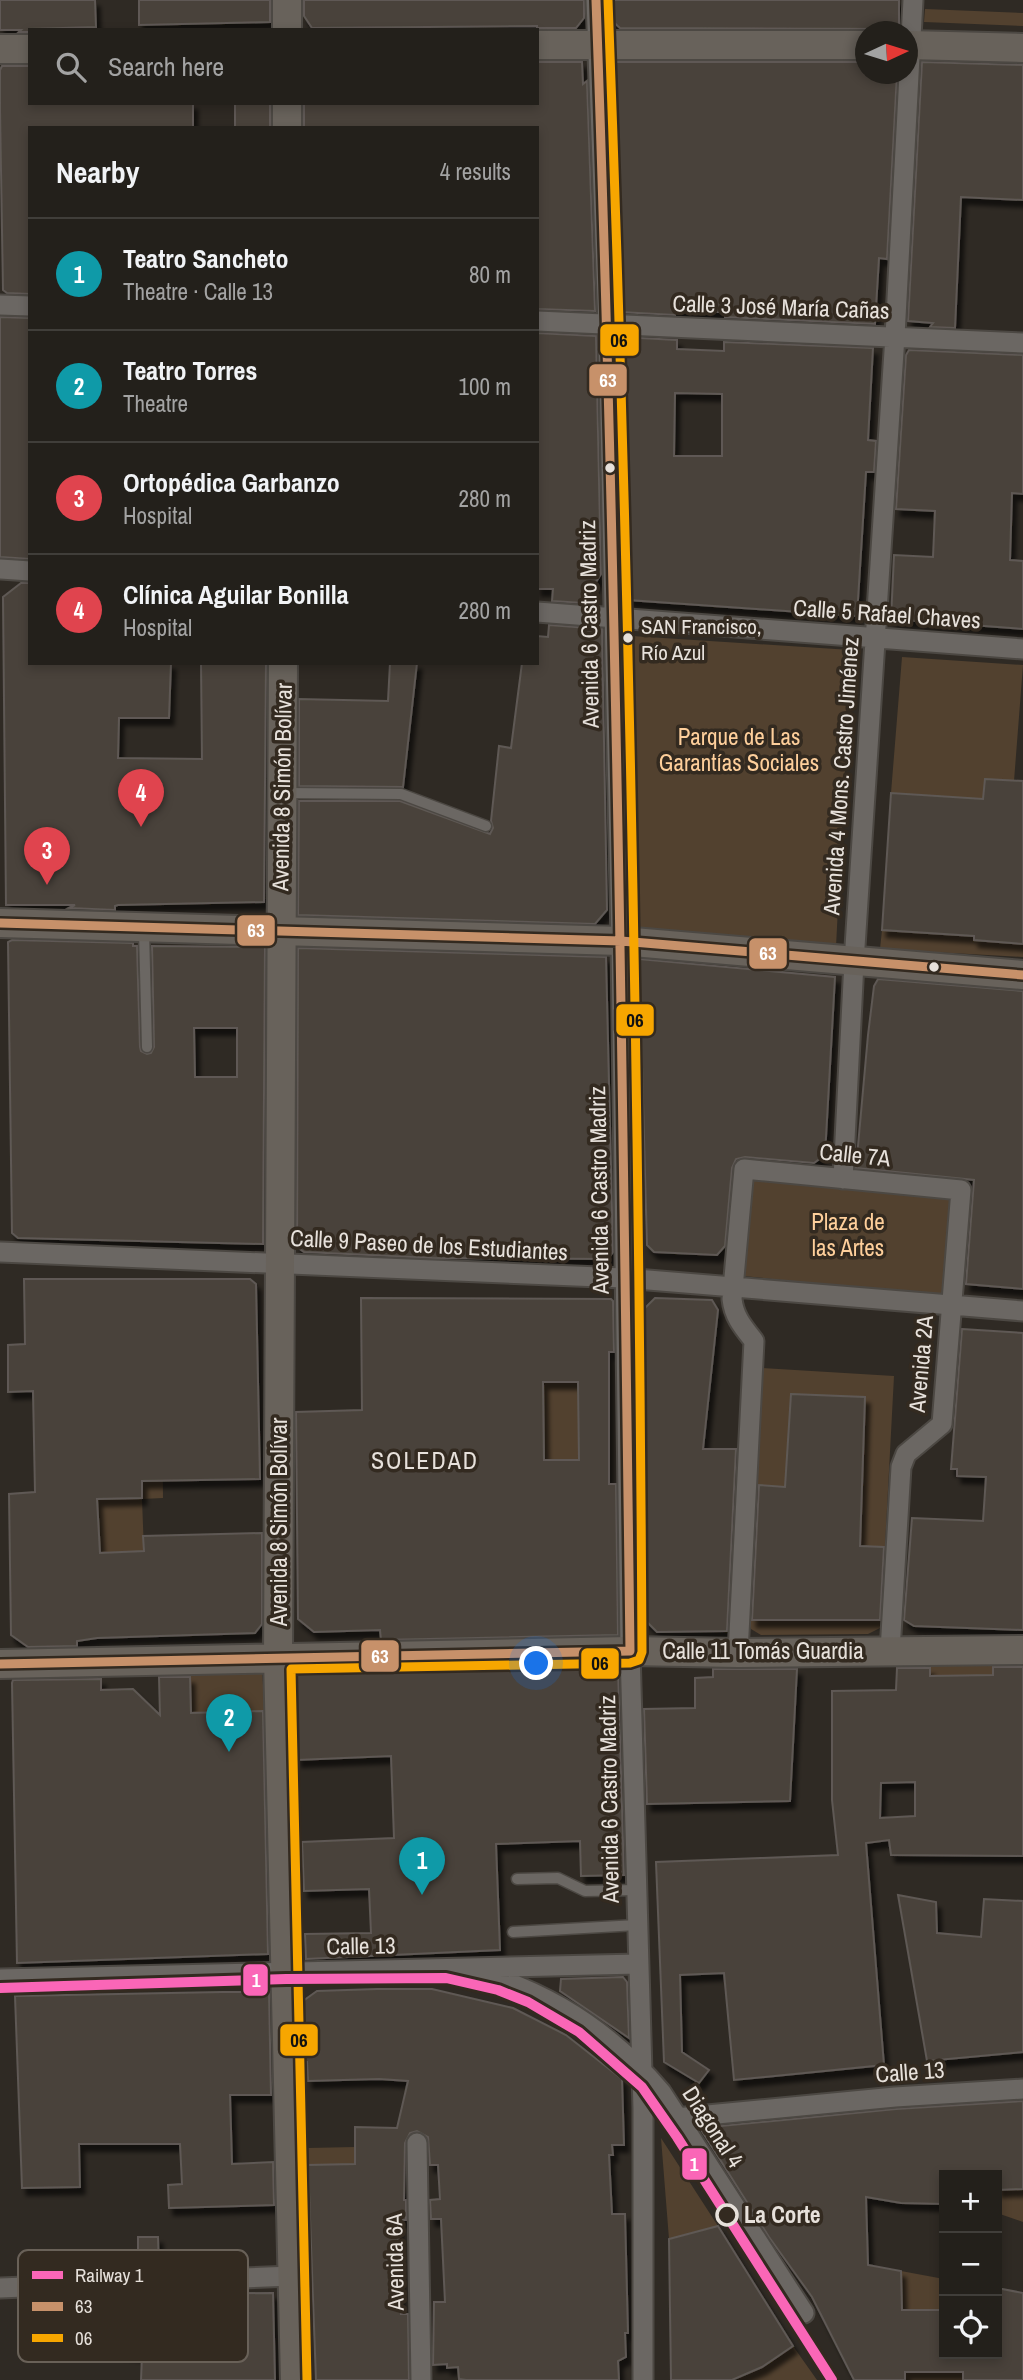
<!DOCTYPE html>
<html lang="en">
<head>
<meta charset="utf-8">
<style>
	body { margin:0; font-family:"Archivo Narrow",sans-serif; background:#2f2d28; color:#f1f3f6 }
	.controls { position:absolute; right:21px; bottom:21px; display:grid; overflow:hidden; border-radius:0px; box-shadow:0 4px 10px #0003 }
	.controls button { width:63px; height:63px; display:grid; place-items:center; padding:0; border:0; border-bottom:2px solid #403e3a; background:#23201b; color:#f1f3f6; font:35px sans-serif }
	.compass { position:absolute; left:855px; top:21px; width:63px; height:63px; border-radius:50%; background:#23201b; box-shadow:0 4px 10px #0003; rotate:86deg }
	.you { position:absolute; left:537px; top:1664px; width:24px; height:24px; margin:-18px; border:5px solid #fff; border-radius:50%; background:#1a73e8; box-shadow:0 0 0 10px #1a73e833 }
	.badge { display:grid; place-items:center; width:46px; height:46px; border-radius:50%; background:#a7a19b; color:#fff; font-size:23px; font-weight:700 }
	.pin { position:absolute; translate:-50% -58px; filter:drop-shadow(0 2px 4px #0008) }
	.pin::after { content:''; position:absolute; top:37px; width:24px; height:21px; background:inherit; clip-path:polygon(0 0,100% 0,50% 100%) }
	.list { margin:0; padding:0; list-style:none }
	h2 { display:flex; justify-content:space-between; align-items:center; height:91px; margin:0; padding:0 28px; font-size:30px }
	h2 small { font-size:23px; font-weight:400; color:#a3a3a3 }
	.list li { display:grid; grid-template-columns:46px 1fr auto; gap:21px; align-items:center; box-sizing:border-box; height:112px; padding:0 28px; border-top:2px solid #403e3a }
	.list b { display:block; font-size:26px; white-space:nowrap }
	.list p { margin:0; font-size:23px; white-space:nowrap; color:#a3a3a3 }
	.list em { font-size:23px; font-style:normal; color:#a3a3a3 }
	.icon { flex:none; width:38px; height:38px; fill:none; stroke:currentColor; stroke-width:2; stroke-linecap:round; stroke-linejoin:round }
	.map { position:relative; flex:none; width:1023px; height:2380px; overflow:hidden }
	.search { position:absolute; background:#23201b; box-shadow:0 4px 10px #0003; left:28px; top:28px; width:511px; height:77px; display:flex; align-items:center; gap:18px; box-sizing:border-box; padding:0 24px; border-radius:0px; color:#a3a3a3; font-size:26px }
	.panel { position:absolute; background:#23201b; box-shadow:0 4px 10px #0003; left:28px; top:126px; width:511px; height:539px; border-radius:0px }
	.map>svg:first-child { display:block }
	.green { fill:#52412f }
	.building { fill:#4a433b; stroke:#5e5954; stroke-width:2; fill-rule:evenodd; filter:url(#shadow) }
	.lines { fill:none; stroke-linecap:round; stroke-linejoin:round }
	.lane-casing { stroke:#4c4843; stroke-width:13 }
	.street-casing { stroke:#4c4843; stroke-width:23 }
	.secondary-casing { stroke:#4c4843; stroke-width:32 }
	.lane { stroke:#6b6763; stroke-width:10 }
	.street { stroke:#6b6763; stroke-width:19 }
	.secondary { stroke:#68625b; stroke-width:28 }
	.bus-1-casing { stroke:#332a20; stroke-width:14 }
	.bus-2-casing { stroke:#332a20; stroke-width:14 }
	.bus-1 { stroke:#c7916a; stroke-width:9 }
	.bus-2 { stroke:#f7a600; stroke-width:9 }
	.rail-1-casing { stroke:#332a20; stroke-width:16 }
	.rail-1 { stroke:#fa66b7; stroke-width:10 }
	.bus-dot { fill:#e7e1db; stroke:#332a20; stroke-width:2.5 }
	.stop-dot { fill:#332a20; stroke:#e7e1db; stroke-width:3.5 }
	.labels { text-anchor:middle; stroke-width:7; stroke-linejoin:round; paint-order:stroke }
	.bus-label { font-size:21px; fill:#e7e1db; stroke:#332a20; text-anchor:start }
	.street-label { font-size:23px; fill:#e7e1db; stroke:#332a20 }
	.park-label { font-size:23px; fill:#fecf9b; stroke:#332a20 }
	.stop-label { font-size:23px; font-weight:bold; fill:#e7e1db; stroke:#332a20; text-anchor:start }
	.neighbourhood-label { font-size:24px; letter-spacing:2px; fill:#e7e1db; stroke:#332a20 }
	.key { fill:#332a20; stroke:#696158; stroke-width:2 }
	.key-label { font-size:19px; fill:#e7e1db }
	.line-badge { stroke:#332a20; stroke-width:2.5 }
	.badge-label { font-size:19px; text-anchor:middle; font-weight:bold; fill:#fff }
	.pale-badge-label { font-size:19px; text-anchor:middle; font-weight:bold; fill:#111 }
</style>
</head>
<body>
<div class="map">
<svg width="1023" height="2380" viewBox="0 0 1023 2380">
	<defs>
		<filter id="shadow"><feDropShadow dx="4.5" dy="7" stdDeviation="2" flood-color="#0009"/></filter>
	</defs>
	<rect width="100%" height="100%" fill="#2f2a24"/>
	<!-- green -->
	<path class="green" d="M 925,9 L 1023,13 L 1023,26 L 924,22 Z
		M 632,636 L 851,650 L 836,947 L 634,927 Z
		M 902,657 L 1023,665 L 1014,781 L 985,779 L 974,940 L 1023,944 L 1023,957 L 880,949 L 882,930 L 957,935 L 966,798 L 891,793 Z
		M 752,1175 L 953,1195 L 944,1296 L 743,1276 Z
		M 762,1368 L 894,1376 L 885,1547 L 860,1546 L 865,1397 L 791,1394 L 785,1487 L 753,1485 Z
		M 543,1382 L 578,1382 L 579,1460 L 544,1460 Z
		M 140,1384 L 162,1384 L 163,1498 L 142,1499 L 144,1552 L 59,1555 L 99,1529 L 98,1512 L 45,1501 L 142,1498 Z
		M 748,1620 L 884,1620 L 880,1628 L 868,1634 L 761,1635 L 751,1629 Z
		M 993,1662 L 994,1714 L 930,1676 L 930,1663 Z
		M 190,1671 L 262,1672 L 265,1711 L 191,1713 Z
		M 661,2138 L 718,2226 L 669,2239 Z
		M 355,2147 L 355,2164 L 308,2165 L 308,2148 Z
		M 1023,2172 L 1023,2222 L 997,2213 L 997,2190 L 1001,2190 Z
		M 901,2271 L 944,2279 L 944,2310 L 933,2310 L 933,2372 L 958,2372 L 958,2354 L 963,2354 L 963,2380 L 905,2380 Z
		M 793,2346 L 817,2380 L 736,2380 L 764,2365 Z"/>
	<!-- building -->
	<path class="building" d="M 0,0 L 95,0 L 96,27 L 30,29 L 30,32 L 19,32 L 21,30 L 0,30 Z
		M 139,0 L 270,0 L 270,22 L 139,25 Z
		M 304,0 L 584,0 L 584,18 L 576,28 L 537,28 L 537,26 L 312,28 L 304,16 Z
		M 608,0 L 899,0 L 899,29 L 620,28 L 609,18 Z
		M 537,62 L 582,62 L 583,84 L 587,81 L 595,311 L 537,309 L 537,128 L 304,128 L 304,103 L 537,103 Z
		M 611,62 L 865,62 L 865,74 L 897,74 L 887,259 L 879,258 L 875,324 L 725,317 L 725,312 L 675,312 L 675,315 L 620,312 Z
		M 922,62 L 1023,65 L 1023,200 L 961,197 L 955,328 L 930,327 L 933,323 L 908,321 Z
		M 2,66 L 30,66 L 30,103 L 193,103 L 193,128 L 30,128 L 30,294 L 7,293 L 3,290 L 0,110 L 0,70 Z
		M 235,103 L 270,103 L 270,128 L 235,128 Z
		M 0,317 L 30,318 L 30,559 L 0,557 Z
		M 537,333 L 596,336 L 601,574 L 583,603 L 552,601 L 553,589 L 537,589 Z
		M 621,337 L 677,340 L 677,349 L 724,351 L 724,342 L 873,348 L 868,440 L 876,441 L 874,472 L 866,472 L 857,616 L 628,600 L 628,529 L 625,535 ZM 675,393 L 722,394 L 722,456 L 674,456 Z
		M 909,350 L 1023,355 L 1023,494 L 1012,493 L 1010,560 L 1023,561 L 1023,629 L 891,619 L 894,555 L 933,557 L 935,511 L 896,509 L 906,355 Z
		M 21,583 L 30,583 L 30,663 L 171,663 L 169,718 L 119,718 L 118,758 L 202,759 L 201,663 L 266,663 L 264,902 L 118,905 L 115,906 L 115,910 L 69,908 L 75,905 L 6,905 L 3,597 Z
		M 549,625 L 602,629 L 607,910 L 595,924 L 298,915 L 299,801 L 400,801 L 490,834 L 493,828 L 491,821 L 499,746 L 511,748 L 522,663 L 537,663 L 537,636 L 548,637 Z
		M 390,663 L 417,663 L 403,787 L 299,786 L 299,699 L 388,701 Z
		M 985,779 L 1023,781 L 1023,944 L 974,940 L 974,936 L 882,930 L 891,793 L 983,799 Z
		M 12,940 L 133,943 L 133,946 L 137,946 L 140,1047 L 141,1051 L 147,1054 L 151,1053 L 154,1047 L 152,946 L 265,947 L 263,1244 L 18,1238 L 12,1233 L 8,942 ZM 194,1028 L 237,1028 L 237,1077 L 195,1077 Z
		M 298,948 L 606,957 L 613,1252 L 608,1259 L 432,1258 L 304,1252 L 297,1247 Z
		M 639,959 L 835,977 L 825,1155 L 814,1163 L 745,1157 L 736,1159 L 732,1168 L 725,1246 L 717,1255 L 654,1252 L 647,1245 Z
		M 878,979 L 1023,991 L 1023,1289 L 966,1284 L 974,1180 L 856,1168 L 868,1035 L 874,986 Z
		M 24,1279 L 250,1279 L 256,1284 L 260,1479 L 142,1481 L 142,1498 L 97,1499 L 100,1553 L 144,1551 L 143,1536 L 262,1533 L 262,1624 L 255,1633 L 97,1638 L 77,1641 L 77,1646 L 28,1647 L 11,1635 L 9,1494 L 35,1492 L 33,1391 L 8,1392 L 8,1345 L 25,1344 Z
		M 361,1298 L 611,1299 L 613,1301 L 614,1352 L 609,1352 L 609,1484 L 616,1484 L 618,1635 L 381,1640 L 380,1630 L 314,1632 L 298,1619 L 296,1412 L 362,1410 ZM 543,1382 L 578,1382 L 579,1460 L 544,1460 Z
		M 655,1298 L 712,1300 L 718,1310 L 703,1449 L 736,1449 L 727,1631 L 657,1632 L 642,1617 L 640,1485 L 646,1485 L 643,1352 L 638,1352 L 638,1315 Z
		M 962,1329 L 1023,1333 L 1023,1630 L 914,1626 L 904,1620 L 912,1518 L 983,1521 L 986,1477 L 957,1476 L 957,1469 L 951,1469 Z
		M 791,1394 L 865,1397 L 860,1546 L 884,1547 L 880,1620 L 752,1620 L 759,1485 L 785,1487 Z
		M 993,1667 L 1023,1667 L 1023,1856 L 891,1855 L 889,1840 L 866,1843 L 884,2065 L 734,2080 L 724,1973 L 680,1975 L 682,2052 L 709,2070 L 699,2083 L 664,2062 L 656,1862 L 838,1855 L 832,1800 L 832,1691 L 896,1690 L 897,1668 L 930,1668 L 930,1676 L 993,1675 ZM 915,1782 L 915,1816 L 880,1818 L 881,1783 Z
		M 618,1668 L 624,1875 L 581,1876 L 580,1841 L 496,1844 L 500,1950 L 306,1959 L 305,1934 L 371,1933 L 369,1889 L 304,1891 L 302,1842 L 394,1838 L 391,1756 L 297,1760 L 297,1675 Z
		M 713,1669 L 797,1669 L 790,1801 L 647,1804 L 644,1709 L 695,1708 L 695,1678 L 713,1677 Z
		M 159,1677 L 190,1677 L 191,1713 L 263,1711 L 268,1954 L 17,1963 L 12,1683 L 13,1680 L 101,1679 L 101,1690 L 133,1689 L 160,1715 Z
		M 898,1895 L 936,1902 L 937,1933 L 981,1937 L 984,1899 L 1023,1901 L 1023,2052 L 927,2061 Z
		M 623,1977 L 627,1982 L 629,2038 L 560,1991 L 561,1979 Z
		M 377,1989 L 432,1989 L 513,2008 L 566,2035 L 622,2079 L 624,2145 L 612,2145 L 613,2155 L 609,2155 L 612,2214 L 625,2214 L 628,2333 L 625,2333 L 626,2357 L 618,2361 L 619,2380 L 466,2380 L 459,2379 L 458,2367 L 447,2368 L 447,2364 L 433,2365 L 434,2302 L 445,2302 L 441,2219 L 431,2219 L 430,2200 L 440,2199 L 438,2165 L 430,2165 L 428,2137 L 417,2131 L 410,2133 L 405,2143 L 404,2200 L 406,2200 L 406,2220 L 398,2220 L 401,2314 L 408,2314 L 409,2380 L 316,2380 L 308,2165 L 355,2164 L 355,2127 L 397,2128 L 408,2081 L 379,2079 L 308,2081 L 307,2062 L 304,2062 L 303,2001 L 317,1991 Z
		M 222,1992 L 269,1992 L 271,2095 L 230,2095 L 232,2164 L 273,2162 L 274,2205 L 169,2208 L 168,2185 L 182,2184 L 180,2144 L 79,2144 L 80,2187 L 22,2188 L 15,1996 Z
		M 1023,2101 L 1023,2189 L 997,2190 L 997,2175 L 944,2175 L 944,2204 L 901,2203 L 866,2197 L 868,2265 L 901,2271 L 902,2310 L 944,2310 L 944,2354 L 997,2354 L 997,2288 L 1023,2293 L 1023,2380 L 963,2380 L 963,2372 L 905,2372 L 905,2380 L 854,2380 L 812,2297 L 769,2237 L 700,2128 L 896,2109 Z
		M 718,2226 L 793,2346 L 762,2367 L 732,2380 L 671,2380 L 669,2239 Z
		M 138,2237 L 158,2237 L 159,2269 L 138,2270 Z
		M 273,2293 L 275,2380 L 141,2380 L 142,2355 L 59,2341 L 24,2344 L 25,2309 L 34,2299 L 159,2294 Z"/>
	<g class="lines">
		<!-- lane casing -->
		<g class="lane-casing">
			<path id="lane" d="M 286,793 L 401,794 L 486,826
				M 144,931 L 147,1047
				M 517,1879 L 558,1878 L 585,1891 L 636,1890
				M 513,1932 L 637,1925"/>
		</g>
		<!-- street casing -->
		<g class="street-casing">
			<path id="street" d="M 596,0 L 608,324 L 621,941 L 630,1651 L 643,2108 L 643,2380
				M 0,305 L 30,306
				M 537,321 L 1023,343
				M 0,569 L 30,571
				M 537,612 L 1023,649
				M 843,1179 L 854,962 L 895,336 L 913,0
				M 0,1252 L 624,1278 L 1023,1311
				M 738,1653 L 754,1341 C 743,1327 734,1317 732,1299 L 744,1169 L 961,1190 L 942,1424 L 906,1454 L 901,1467 L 890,1651
				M 483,1974 C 553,1995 613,2035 661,2092 L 804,2313
				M 0,1979 L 638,1964
				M 676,2118 L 895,2097 L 1023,2089
				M 417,2143 L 421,2380
				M 0,2288 L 292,2276"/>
		</g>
		<!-- secondary casing -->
		<g class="secondary-casing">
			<path id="secondary" d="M 287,0 L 287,30
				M 537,45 L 866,45
				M 908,45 L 1023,48
				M 0,49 L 30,49
				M 287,103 L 287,128
				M 283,663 L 278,1657 L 295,2380
				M 0,923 L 621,941 L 1023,975
				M 0,1664 L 630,1651 L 738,1653 L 1023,1650"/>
		</g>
		<!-- lane -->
		<use href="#lane" class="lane"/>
		<!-- street -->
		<use href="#street" class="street"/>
		<!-- secondary -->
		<use href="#secondary" class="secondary"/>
		<!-- bus-1 casing -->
		<g class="bus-1-casing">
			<path id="bus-1" d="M 0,923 L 621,941 L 1023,975
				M 0,1664 L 630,1651 C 623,1101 616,550 596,0"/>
		</g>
		<!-- bus-2 casing -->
		<g class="bus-2-casing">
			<path id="bus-2" d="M 307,2380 L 291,1669 L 630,1663 L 639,1660 L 642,1652 C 639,1101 629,550 608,0"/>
		</g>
		<!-- bus-1 -->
		<use href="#bus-1" class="bus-1"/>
		<!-- bus-2 -->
		<use href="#bus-2" class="bus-2"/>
		<!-- rail-1 casing -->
		<g class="rail-1-casing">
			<path id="rail-1" d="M 0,1988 L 286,1979 L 446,1978 L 498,1990 L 528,2002 L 579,2032 L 642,2087 L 677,2137 L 832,2380"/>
		</g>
		<!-- rail-1 -->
		<use href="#rail-1" class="rail-1"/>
	</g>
	<!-- markers -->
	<g class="bus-dot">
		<circle cx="610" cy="468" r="6"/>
		<circle cx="628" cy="638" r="6"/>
		<circle cx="934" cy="967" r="6"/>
	</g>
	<circle class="stop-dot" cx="727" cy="2215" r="10"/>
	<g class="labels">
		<!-- bus labels -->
		<g class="bus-label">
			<text x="641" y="634">SAN Francisco,<tspan x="641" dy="26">Río Azul</tspan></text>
		</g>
		<!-- street labels -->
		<g class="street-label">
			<text transform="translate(781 307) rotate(2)" y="8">Calle 3 José María Cañas</text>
			<text transform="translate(887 614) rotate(4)" y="8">Calle 5 Rafael Chaves</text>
			<text transform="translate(589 624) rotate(-91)" y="8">Avenida 6 Castro Madriz</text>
			<text transform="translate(841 776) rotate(-86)" y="8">Avenida 4 Mons. Castro Jiménez</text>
			<text transform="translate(282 787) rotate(-89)" y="8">Avenida 8 Simón Bolívar</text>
			<text transform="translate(855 1155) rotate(6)" y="8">Calle 7A</text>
			<text transform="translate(599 1190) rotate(-91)" y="8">Avenida 6 Castro Madriz</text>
			<text transform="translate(429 1245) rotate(3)" y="8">Calle 9 Paseo de los Estudiantes</text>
			<text transform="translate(921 1364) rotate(-85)" y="8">Avenida 2A</text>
			<text transform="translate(279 1522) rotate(-90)" y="8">Avenida 8 Simón Bolívar</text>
			<text x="763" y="1659">Calle 11 Tomás Guardia</text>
			<text transform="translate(609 1799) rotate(-91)" y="8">Avenida 6 Castro Madriz</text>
			<text transform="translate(361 1946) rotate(-1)" y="8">Calle 13</text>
			<text transform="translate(910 2072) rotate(-4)" y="8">Calle 13</text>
			<text transform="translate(713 2127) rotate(57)" y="8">Diagonal 4</text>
			<text transform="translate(395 2262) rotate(-91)" y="8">Avenida 6A</text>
		</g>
		<!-- park labels -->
		<g class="park-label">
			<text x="739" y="745">Parque de Las<tspan x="739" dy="26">Garantías Sociales</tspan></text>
			<text x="848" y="1230">Plaza de<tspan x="848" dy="26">las Artes</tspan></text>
		</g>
		<!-- stop labels -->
		<g class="stop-label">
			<text x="744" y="2223">La Corte</text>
		</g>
		<!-- neighbourhood labels -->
		<g class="neighbourhood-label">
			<text x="425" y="1469">SOLEDAD</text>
		</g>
	</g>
	<!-- legend -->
	<rect x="18" y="2250" width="230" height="112" rx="10" class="key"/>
	<rect x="32" y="2271" width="31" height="8" fill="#fa66b7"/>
	<rect x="32" y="2302" width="31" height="9" fill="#c7916a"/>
	<rect x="32" y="2334" width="31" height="8" fill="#f7a600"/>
	<g class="key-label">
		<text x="75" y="2282">Railway 1</text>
		<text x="75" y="2313">63</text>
		<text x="75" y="2345">06</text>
	</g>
	<g class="line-badge">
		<rect x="599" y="323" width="41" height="34" rx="7" fill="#f7a600"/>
		<rect x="588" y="363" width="40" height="34" rx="7" fill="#c7916a"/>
		<rect x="236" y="914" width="40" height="33" rx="7" fill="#c7916a"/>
		<rect x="748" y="937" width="40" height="33" rx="7" fill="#c7916a"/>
		<rect x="615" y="1003" width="40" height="34" rx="7" fill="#f7a600"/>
		<rect x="360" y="1639" width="40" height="34" rx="7" fill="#c7916a"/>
		<rect x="580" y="1647" width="40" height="33" rx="7" fill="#f7a600"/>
		<rect x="242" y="1963" width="27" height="34" rx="7" fill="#fa66b7"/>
		<rect x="279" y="2023" width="40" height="34" rx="7" fill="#f7a600"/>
		<rect x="681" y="2147" width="27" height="34" rx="7" fill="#fa66b7"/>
	</g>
	<g class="badge-label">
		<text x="608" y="387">63</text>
		<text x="256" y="937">63</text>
		<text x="768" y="960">63</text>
		<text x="380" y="1663">63</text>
		<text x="256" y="1987">1</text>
		<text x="694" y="2171">1</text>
	</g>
	<g class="pale-badge-label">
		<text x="619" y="347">06</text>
		<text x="635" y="1027">06</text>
		<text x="600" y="1670">06</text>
		<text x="299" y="2047">06</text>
	</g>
</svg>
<div class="controls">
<button>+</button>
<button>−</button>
<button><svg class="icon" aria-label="locate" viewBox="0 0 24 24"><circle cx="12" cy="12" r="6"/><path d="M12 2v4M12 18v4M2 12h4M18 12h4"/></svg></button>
</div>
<svg class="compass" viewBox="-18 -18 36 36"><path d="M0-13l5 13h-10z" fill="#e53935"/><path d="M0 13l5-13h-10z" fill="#a3a3a3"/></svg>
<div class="you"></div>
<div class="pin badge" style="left:422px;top:1895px;background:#0f9aa8">1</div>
<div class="pin badge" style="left:229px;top:1752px;background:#0f9aa8">2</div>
<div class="pin badge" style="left:47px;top:885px;background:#e0444e">3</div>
<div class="pin badge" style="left:141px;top:827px;background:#e0444e">4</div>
<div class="search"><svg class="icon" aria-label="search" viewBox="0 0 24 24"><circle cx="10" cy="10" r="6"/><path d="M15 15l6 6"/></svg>Search here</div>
<section class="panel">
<h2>Nearby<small>4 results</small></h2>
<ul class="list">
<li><span class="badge" style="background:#0f9aa8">1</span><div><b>Teatro Sancheto</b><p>Theatre · Calle 13</p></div><em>80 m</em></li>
<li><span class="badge" style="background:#0f9aa8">2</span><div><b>Teatro Torres</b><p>Theatre</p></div><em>100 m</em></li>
<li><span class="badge" style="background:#e0444e">3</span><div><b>Ortopédica Garbanzo</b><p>Hospital</p></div><em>280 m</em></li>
<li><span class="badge" style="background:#e0444e">4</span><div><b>Clínica Aguilar Bonilla</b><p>Hospital</p></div><em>280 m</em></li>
</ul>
</section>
</div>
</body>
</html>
